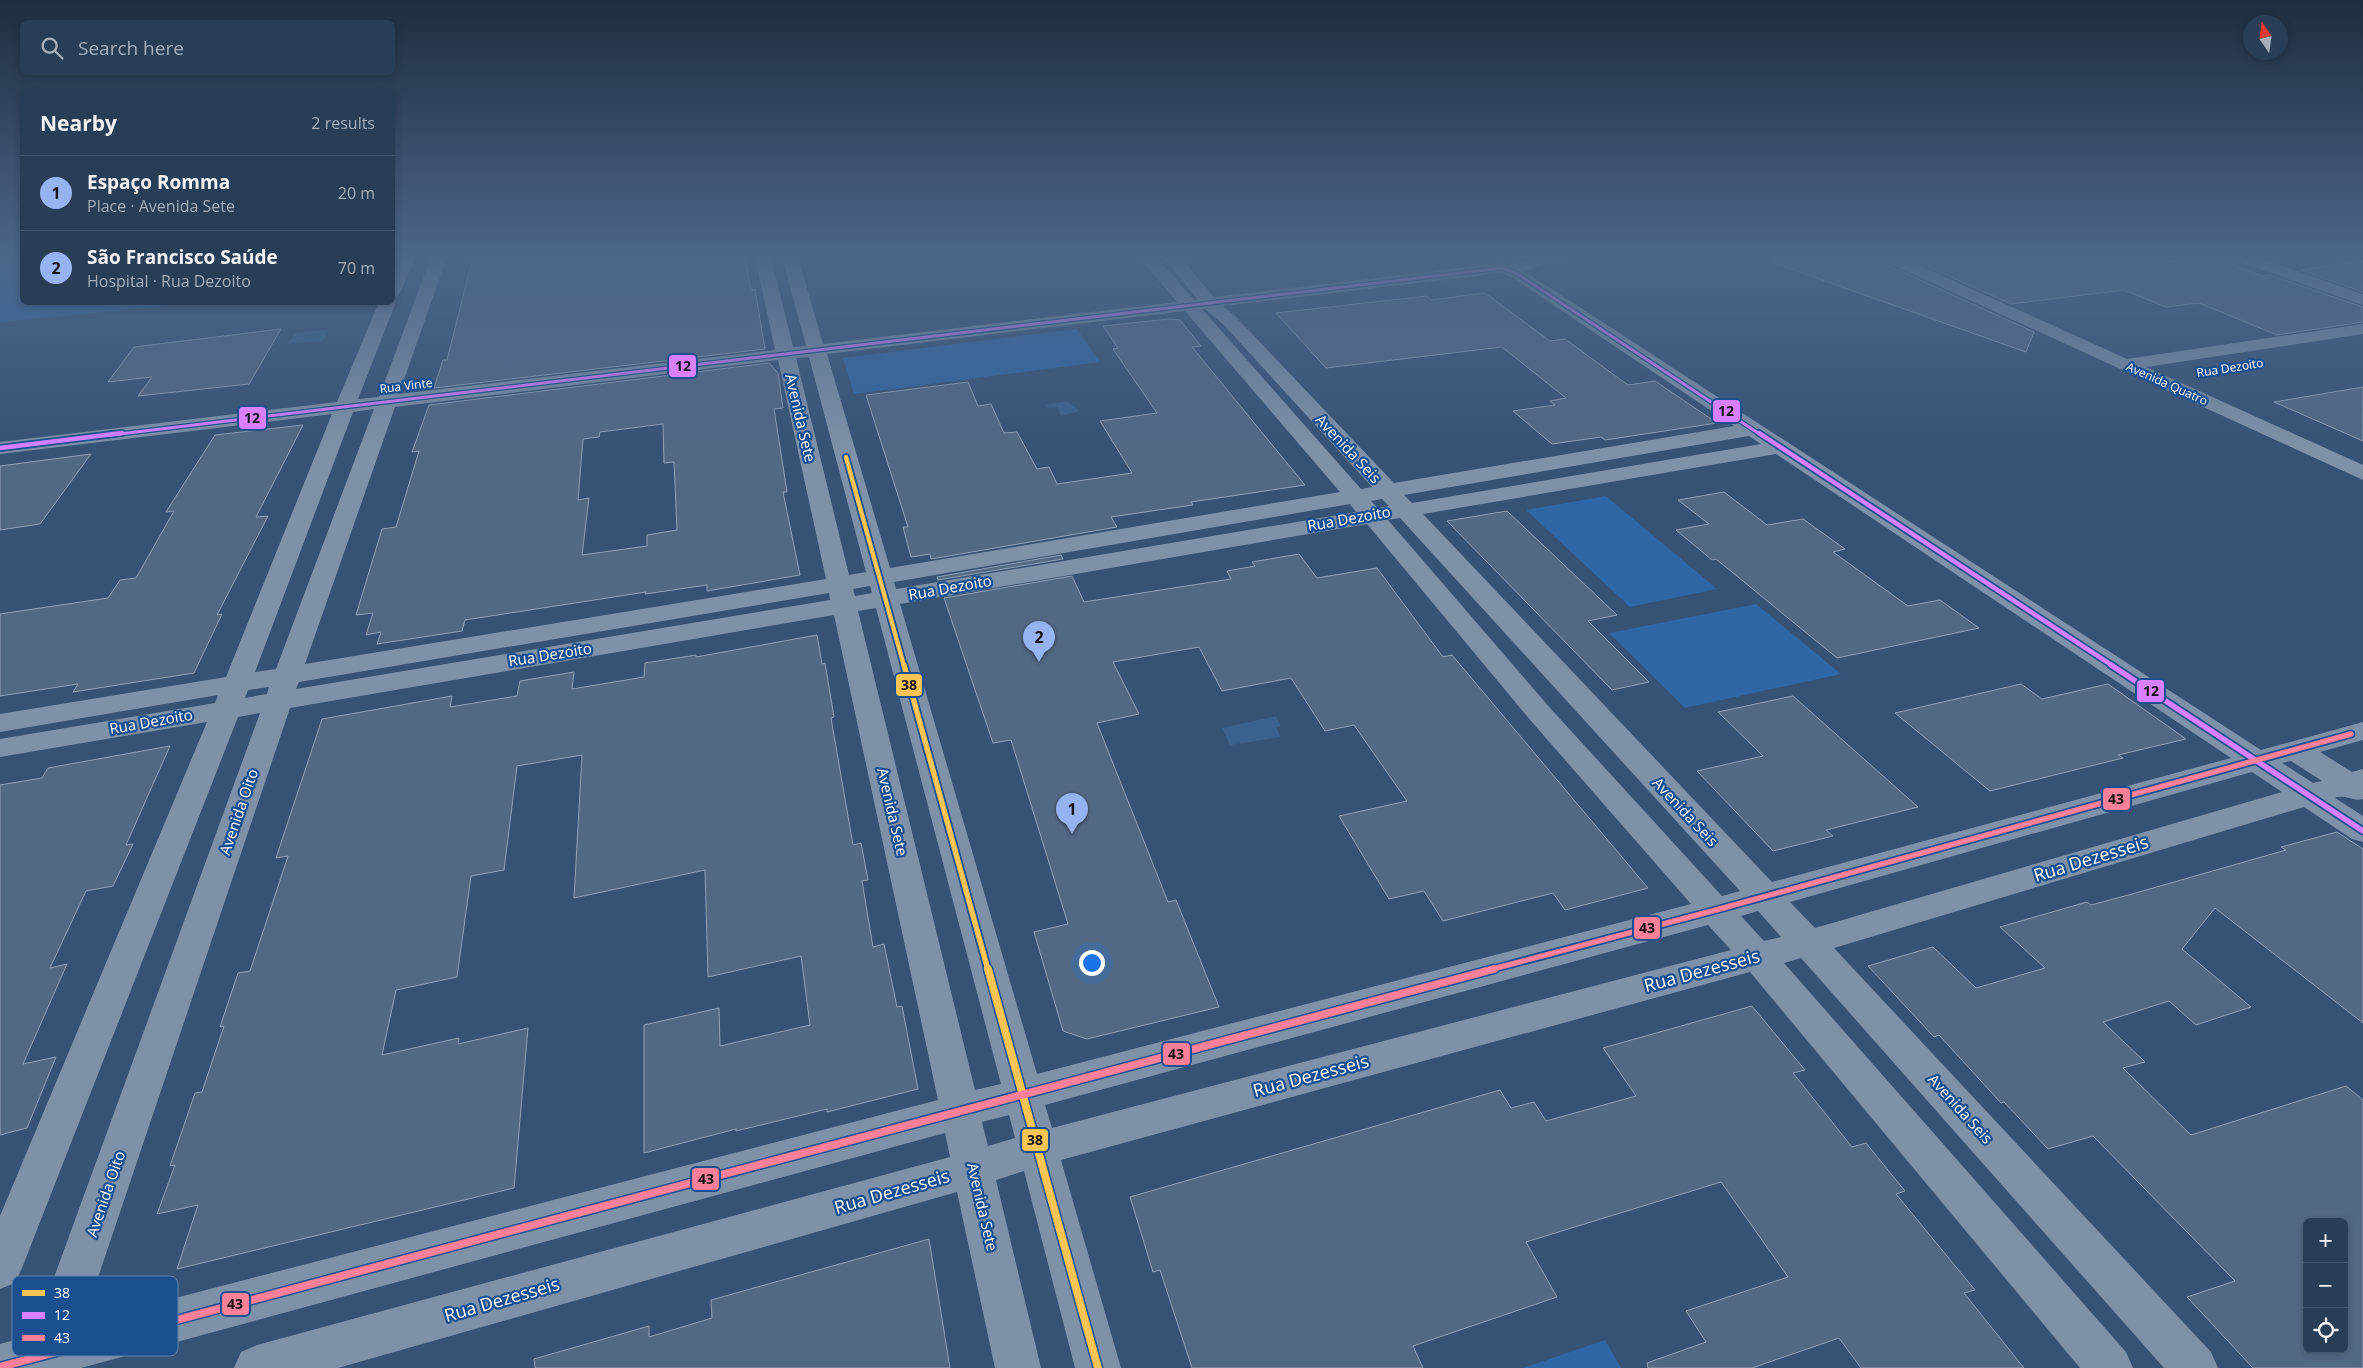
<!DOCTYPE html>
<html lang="en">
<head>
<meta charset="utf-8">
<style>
	body { margin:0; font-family:"Open Sans",sans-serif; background:#30455d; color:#f1f3f6 }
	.controls { position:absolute; right:15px; bottom:15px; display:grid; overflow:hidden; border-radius:8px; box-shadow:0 2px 8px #0003 }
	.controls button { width:45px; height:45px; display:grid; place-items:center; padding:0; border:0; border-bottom:1px solid #44576d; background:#283e57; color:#f1f3f6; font:25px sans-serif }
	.compass { position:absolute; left:2243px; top:15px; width:45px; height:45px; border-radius:50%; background:#283e57; box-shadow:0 2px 8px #0003; rotate:347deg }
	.you { position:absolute; left:1091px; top:962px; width:18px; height:18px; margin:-12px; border:4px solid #fff; border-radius:50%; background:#1a73e8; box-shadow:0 0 0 8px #1a73e833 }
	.badge { display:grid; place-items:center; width:32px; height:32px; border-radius:50%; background:#95b2f1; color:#111; font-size:16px; font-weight:700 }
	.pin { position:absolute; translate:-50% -41px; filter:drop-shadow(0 1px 2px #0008) }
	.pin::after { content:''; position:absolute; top:26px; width:18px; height:15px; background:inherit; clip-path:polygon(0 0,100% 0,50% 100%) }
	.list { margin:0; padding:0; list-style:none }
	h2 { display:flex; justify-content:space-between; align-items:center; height:65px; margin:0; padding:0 20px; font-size:21px }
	h2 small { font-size:16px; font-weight:400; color:#a5aeba }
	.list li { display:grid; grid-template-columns:32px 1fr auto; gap:15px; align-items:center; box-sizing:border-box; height:75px; padding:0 20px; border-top:1px solid #44576d }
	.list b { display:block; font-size:19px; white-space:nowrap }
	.list p { margin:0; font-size:16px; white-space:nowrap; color:#a5aeba }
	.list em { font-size:16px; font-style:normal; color:#a5aeba }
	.icon { flex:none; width:28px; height:28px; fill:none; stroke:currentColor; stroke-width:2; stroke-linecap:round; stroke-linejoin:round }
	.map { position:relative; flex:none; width:2363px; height:1368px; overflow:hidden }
	.search { position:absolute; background:#283e57; box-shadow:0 2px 8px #0003; left:20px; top:20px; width:375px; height:55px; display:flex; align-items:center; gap:12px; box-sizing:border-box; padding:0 18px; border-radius:8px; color:#a5aeba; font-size:19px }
	.panel { position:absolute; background:#283e57; box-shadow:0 2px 8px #0003; left:20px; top:90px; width:375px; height:215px; border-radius:8px }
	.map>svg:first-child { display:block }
	.green { fill:#2f66a5 }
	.water { fill:#3b618d }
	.building { fill:#526984; stroke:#92a2b6; fill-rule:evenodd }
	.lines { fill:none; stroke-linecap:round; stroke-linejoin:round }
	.minor { fill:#7d92a8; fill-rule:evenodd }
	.bus-1-far2-casing { stroke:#1b4f8f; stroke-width:8 }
	.bus-1-far1-casing { stroke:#1b4f8f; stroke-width:9 }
	.bus-1-casing { stroke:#1b4f8f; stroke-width:11 }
	.bus-2-far2-casing { stroke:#1b4f8f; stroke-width:5.5 }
	.bus-2-far1-casing { stroke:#1b4f8f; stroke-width:8 }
	.bus-2-casing { stroke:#1b4f8f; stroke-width:9 }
	.bus-3-far1-casing { stroke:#1b4f8f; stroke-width:9 }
	.bus-3-casing { stroke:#1b4f8f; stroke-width:11 }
	.bus-1-far2 { stroke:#fcc553; stroke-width:4.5 }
	.bus-1-far1 { stroke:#fcc553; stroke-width:5.5 }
	.bus-1 { stroke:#fcc553; stroke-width:8 }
	.bus-2-far2 { stroke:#d880ff; stroke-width:3 }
	.bus-2-far1 { stroke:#d880ff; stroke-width:4.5 }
	.bus-2 { stroke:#d880ff; stroke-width:5.5 }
	.bus-3-far1 { stroke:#ff8098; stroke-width:5.5 }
	.bus-3 { stroke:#ff8098; stroke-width:8 }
	.labels { text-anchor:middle; stroke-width:4.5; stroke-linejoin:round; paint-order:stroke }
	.far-street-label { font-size:12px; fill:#fff; stroke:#1b4f8f }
	.street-label { font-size:15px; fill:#fff; stroke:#1b4f8f }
	.near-street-label { font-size:18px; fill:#fff; stroke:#1b4f8f }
	.key { fill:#1b4f8f; stroke:#5f84b1; stroke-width:1 }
	.key-label { font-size:14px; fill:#fff }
	.line-badge { stroke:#1b4f8f; stroke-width:2 }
	.pale-badge-label { font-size:14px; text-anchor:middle; font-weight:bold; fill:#111 }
</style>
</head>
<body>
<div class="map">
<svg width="2363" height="1368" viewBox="0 0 2363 1368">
	<rect width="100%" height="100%" fill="#365274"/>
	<!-- green -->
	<path class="green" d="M 0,257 L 22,257 L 22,302 L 197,303 L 0,322 Z
		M 1077,329 L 1100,362 L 854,394 L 843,358 Z
		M 1606,496 L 1717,589 L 1630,607 L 1526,510 Z
		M 1756,604 L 1841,674 L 1685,708 L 1609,633 Z
		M 1605,1340 L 1621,1368 L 1523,1368 Z"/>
	<!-- water -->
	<path class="water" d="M 329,329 L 323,341 L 288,344 L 295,333 Z
		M 1066,401 L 1080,411 L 1061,416 L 1057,407 L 1049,408 L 1046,405 Z
		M 1276,716 L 1281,726 L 1276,727 L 1281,737 L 1230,745 L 1222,728 Z"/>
	<!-- building -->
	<path class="building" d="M 508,257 L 745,257 L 751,290 L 755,289 L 765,349 L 434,388 L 443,360 L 447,360 L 472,261 Z
		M 1771,257 L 1878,257 L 1881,262 L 2034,332 L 2026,352 L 1771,262 Z
		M 1906,257 L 2154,257 L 2167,262 L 2213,257 L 2262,276 L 2270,275 L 2363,307 L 2363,322 L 2277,335 L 2199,303 L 2166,307 L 2124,290 L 2011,304 Z
		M 2363,261 L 2363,292 L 2300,270 Z
		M 1485,293 L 1550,341 L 1565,339 L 1628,385 L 1655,381 L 1717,423 L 1605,440 L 1601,437 L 1552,444 L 1513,411 L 1555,405 L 1550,401 L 1566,398 L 1502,347 L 1326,368 L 1276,313 L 1427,296 L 1431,300 Z
		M 1169,319 L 1180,320 L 1201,346 L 1192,347 L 1305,485 L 1191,502 L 1193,505 L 1111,517 L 1117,527 L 931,559 L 930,554 L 911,557 L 903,527 L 908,527 L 866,395 L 968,382 L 978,406 L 991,404 L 1004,433 L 1017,432 L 1037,469 L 1049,467 L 1057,484 L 1132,473 L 1100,421 L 1157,413 L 1113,349 L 1118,348 L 1103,326 Z
		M 281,329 L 249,384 L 138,396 L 152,377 L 108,382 L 134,347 Z
		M 769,363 L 778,373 L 783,408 L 774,409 L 787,492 L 783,492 L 800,575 L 707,591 L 707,585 L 645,594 L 646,592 L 465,620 L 462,631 L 377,644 L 381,632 L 366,635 L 373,613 L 356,615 L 382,529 L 396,527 L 419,451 L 412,452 L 429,405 ZM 663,424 L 664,463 L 674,462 L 677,530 L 647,535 L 647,546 L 582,555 L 589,498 L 578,500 L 583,439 L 599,437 L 600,432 Z
		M 2363,387 L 2363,441 L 2274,402 Z
		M 303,425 L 256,517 L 268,516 L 217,615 L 222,614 L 194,673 L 73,692 L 78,684 L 0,696 L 0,614 L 108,598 L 120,580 L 136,578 L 174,511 L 166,512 L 215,435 Z
		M 91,454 L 40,524 L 0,530 L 0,466 Z
		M 1724,492 L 1767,525 L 1803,519 L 1845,549 L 1833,552 L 1908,606 L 1940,600 L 1979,628 L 1837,658 L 1716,559 L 1712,560 L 1676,530 L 1709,524 L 1678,500 Z
		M 1507,511 L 1617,615 L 1588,621 L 1649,682 L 1612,690 L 1447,521 Z
		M 1299,554 L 1317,578 L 1377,568 L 1443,657 L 1452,655 L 1648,888 L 1565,910 L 1553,893 L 1443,921 L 1424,891 L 1389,899 L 1339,816 L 1407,801 L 1354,725 L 1325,731 L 1291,678 L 1222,691 L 1199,647 L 1113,662 L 1139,714 L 1097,723 L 1168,902 L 1176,900 L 1219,1007 L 1087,1039 L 1063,1031 L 1034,932 L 1068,924 L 1011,740 L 993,743 L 944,598 L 1072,576 L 1084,602 L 1231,579 L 1227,571 L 1255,566 L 1252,562 Z
		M 1061,555 L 1063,559 L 938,580 L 937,577 Z
		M 817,635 L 822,664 L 825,663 L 834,717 L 831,718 L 853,845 L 861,843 L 868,880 L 862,881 L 873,947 L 884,944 L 897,1007 L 902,1006 L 918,1089 L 827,1112 L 827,1109 L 736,1131 L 736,1129 L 644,1153 L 644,1025 L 719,1008 L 720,1046 L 810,1025 L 801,956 L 708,977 L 705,870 L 574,898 L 582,755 L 517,766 L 504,870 L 471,876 L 457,977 L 396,990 L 382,1055 L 459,1038 L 458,1044 L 528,1028 L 514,1188 L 177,1269 L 198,1205 L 157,1214 L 175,1165 L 170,1166 L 195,1093 L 202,1092 L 224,1026 L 220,1027 L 238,973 L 250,971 L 288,856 L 276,858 L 322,719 L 452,696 L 450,707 L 517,696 L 520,681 L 574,672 L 572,689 L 644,677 L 645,663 L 696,655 L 696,657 Z
		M 2021,684 L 2042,699 L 2108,684 L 2186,739 L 2118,755 L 2123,758 L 1990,791 L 1895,713 Z
		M 1793,696 L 1918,807 L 1826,830 L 1833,836 L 1773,851 L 1697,771 L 1763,756 L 1718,712 Z
		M 170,746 L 126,845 L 133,844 L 113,886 L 86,891 L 50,968 L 67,964 L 23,1064 L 56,1057 L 27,1128 L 0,1135 L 0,785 L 42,778 L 48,768 Z
		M 2337,832 L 2363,849 L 2363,1023 L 2215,908 L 2182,949 L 2251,1007 L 2196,1025 L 2169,1001 L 2103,1022 L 2145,1062 L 2123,1068 L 2191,1135 L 2346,1086 L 2363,1100 L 2363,1368 L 2253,1368 L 2187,1297 L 2235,1281 L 2093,1136 L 2048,1149 L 2004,1102 L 2001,1103 L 1939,1035 L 1934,1037 L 1868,966 L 1933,947 L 1976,988 L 2045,968 L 2000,927 L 2087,902 L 2091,905 L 2132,894 L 2286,850 L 2281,847 ZM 2307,1222 L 2344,1222 L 2344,1349 L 2307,1349 Z
		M 1752,1006 L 1805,1070 L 1793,1073 L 1852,1147 L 1866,1143 L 1905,1191 L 1896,1194 L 1975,1290 L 1964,1293 L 2024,1368 L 1861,1368 L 1839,1338 L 1752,1368 L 1648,1368 L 1647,1363 L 1706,1342 L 1686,1311 L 1788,1277 L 1721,1182 L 1526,1242 L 1557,1297 L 1413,1346 L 1423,1368 L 1192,1368 L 1160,1270 L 1153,1272 L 1130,1197 L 1500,1090 L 1511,1108 L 1534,1102 L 1546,1121 L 1636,1096 L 1603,1048 Z
		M 929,1239 L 950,1368 L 535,1368 L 534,1359 L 649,1326 L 649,1337 L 712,1318 L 711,1300 Z"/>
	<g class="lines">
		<!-- minor -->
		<path class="minor" d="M 400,257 L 416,257 L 400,292 L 398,296 L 392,297 L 392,273 Z
			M 431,257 L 447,257 L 399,394 L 775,350 L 755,257 L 771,257 L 793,347 L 806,346 L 782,257 L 798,257 L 823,344 L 1177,302 L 1139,257 L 1156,257 L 1194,300 L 1197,299 L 1164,257 L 1180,257 L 1214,297 L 1502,263 L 1509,265 L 1538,257 L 1564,257 L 1562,260 L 1524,271 L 2261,750 L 2363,722 L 2363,740 L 2320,752 L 2352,772 L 2363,769 L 2363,799 C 2352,802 2347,794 2335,798 L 2363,816 L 2363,842 L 2352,839 L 2304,807 L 1834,948 L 2211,1352 L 2218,1368 L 2164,1368 L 1801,958 L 1784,963 L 2126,1352 L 2133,1368 L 2080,1368 L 1750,972 L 1061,1160 L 1121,1368 L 1075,1368 L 1024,1171 L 996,1180 L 1041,1368 L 995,1368 L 957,1192 L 338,1368 L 234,1368 L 241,1352 L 257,1345 L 950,1157 L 945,1133 L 81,1368 L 0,1368 L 0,1344 L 33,1335 L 260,713 L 238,717 L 22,1268 L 15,1283 L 0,1289 L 0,1216 L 207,722 L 0,757 L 0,739 L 215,703 L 218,695 L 0,732 L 0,714 L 226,677 L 332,414 L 0,454 L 0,442 L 337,402 L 379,302 L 392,302 L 392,298 L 396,302 L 358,399 L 379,397 ZM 1501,273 L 1510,276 L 1734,426 L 1394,483 L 1235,316 L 1223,306 ZM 1202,309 L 1205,309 L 1223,324 L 1372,487 L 1361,489 ZM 1185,311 L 1340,492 L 890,568 L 827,354 ZM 809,357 L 866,572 L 849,575 L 796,358 ZM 778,360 L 826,579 L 305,664 L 395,407 ZM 374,409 L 276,669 L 255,672 L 353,412 ZM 1749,436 L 1761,444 L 1412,503 L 1404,495 ZM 1776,454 L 2231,758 L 1772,882 L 1423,514 ZM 1382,499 L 1389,506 L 1378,508 L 1371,501 ZM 1350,504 L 1356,512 L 896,589 L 894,582 ZM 1400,518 L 1740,891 L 1722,896 L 1551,709 L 1388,520 ZM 1367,524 L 1531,721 L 1691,904 L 1037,1074 L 900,604 ZM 870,586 L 872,593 L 855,596 L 853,589 ZM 829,593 L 830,600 L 296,689 L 299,682 ZM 876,608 L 1001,1084 L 975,1090 L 858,611 ZM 834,615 L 938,1100 L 83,1322 L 290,708 ZM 269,687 L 267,694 L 245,698 L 248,690 ZM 2291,761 L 2322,781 L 2313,783 L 2282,763 ZM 2252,772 L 2282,792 L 1815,928 L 1790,902 ZM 1758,911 L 1781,937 L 1764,941 L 1741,916 ZM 1708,925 L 1731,950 L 1052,1128 L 1045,1105 ZM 1009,1115 L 1015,1138 L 988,1146 L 982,1122 Z
			M 1880,257 L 1901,257 L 2127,359 L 2363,324 L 2363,334 L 2146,367 L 2363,465 L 2363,480 L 1882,260 Z
			M 2232,257 L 2256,257 L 2363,294 L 2363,305 L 2234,260 Z"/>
		<!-- bus-1-far2 casing -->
		<g class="bus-1-far2-casing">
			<path id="bus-1-far2" d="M 846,457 L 904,666"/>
		</g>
		<!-- bus-1-far1 casing -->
		<g class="bus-1-far1-casing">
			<path id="bus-1-far1" d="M 904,665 L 988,970"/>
		</g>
		<!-- bus-1 casing -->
		<g class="bus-1-casing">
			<path id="bus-1" d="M 988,969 L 1098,1368"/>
		</g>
		<!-- bus-2-far2 casing -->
		<g class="bus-2-far2-casing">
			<path id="bus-2-far2" d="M 111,435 L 1502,268 L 1516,273 L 1761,435"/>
		</g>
		<!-- bus-2-far1 casing -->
		<g class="bus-2-far1-casing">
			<path id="bus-2-far1" d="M 1759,433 L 2113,666
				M 0,448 L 122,433"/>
		</g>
		<!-- bus-2 casing -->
		<g class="bus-2-casing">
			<path id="bus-2" d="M 2111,665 L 2363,831"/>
		</g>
		<!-- bus-3-far1 casing -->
		<g class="bus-3-far1-casing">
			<path id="bus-3-far1" d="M 1489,970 L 1716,910 L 2351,734"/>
		</g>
		<!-- bus-3 casing -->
		<g class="bus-3-casing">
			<path id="bus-3" d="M 0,1367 L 1494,969"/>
		</g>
		<!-- bus-1-far2 -->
		<use href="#bus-1-far2" class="bus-1-far2"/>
		<!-- bus-1-far1 -->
		<use href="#bus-1-far1" class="bus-1-far1"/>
		<!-- bus-1 -->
		<use href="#bus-1" class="bus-1"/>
		<!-- bus-2-far2 -->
		<use href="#bus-2-far2" class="bus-2-far2"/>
		<!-- bus-2-far1 -->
		<use href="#bus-2-far1" class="bus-2-far1"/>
		<!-- bus-2 -->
		<use href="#bus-2" class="bus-2"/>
		<!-- bus-3-far1 -->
		<use href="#bus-3-far1" class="bus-3-far1"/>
		<!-- bus-3 -->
		<use href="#bus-3" class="bus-3"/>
	</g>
	<!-- sky -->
	<linearGradient id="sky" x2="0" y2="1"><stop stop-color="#1e2d40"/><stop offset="0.57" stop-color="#4c6688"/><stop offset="1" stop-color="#4c6688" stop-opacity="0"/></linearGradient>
	<rect width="2363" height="449" fill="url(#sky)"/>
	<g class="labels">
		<!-- far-street labels -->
		<g class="far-street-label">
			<text transform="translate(2230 368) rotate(-9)" y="4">Rua Dezoito</text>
			<text transform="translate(2167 384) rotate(24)" y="4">Avenida Quatro</text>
			<text transform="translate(406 386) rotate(-7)" y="4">Rua Vinte</text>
		</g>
		<!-- street labels -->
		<g class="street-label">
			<text transform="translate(800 418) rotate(77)" y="5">Avenida Sete</text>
			<text transform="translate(1348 449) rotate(47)" y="5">Avenida Seis</text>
			<text transform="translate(1349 519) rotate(-10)" y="5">Rua Dezoito</text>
			<text transform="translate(950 588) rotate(-10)" y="5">Rua Dezoito</text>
			<text transform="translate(550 655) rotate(-9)" y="5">Rua Dezoito</text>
			<text transform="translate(151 722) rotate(-10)" y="5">Rua Dezoito</text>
			<text transform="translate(239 812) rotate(-71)" y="5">Avenida Oito</text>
			<text transform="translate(892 812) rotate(77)" y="5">Avenida Sete</text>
			<text transform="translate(1685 812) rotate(47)" y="5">Avenida Seis</text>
			<text transform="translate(1960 1109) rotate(48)" y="5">Avenida Seis</text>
			<text transform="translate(106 1194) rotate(-71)" y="5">Avenida Oito</text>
			<text transform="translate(982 1207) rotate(77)" y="5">Avenida Sete</text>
		</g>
		<!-- near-street labels -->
		<g class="near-street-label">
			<text transform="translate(2091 859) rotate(-17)" y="6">Rua Dezesseis</text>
			<text transform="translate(1702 971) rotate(-15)" y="6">Rua Dezesseis</text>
			<text transform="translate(1311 1076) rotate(-15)" y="6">Rua Dezesseis</text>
			<text transform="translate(892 1192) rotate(-16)" y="6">Rua Dezesseis</text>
			<text transform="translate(502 1300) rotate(-16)" y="6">Rua Dezesseis</text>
		</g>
	</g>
	<!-- legend -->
	<rect x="12" y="1276" width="166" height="80" rx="8" class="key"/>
	<rect x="22" y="1290" width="23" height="6" fill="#fcc553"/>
	<rect x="22" y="1312" width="23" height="7" fill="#d880ff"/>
	<rect x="22" y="1335" width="23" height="6" fill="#ff8098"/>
	<g class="key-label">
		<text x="54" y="1298">38</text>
		<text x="54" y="1320">12</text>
		<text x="54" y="1343">43</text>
	</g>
	<g class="line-badge">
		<rect x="668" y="354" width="29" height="24" rx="5" fill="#d880ff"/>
		<rect x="1712" y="399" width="29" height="24" rx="5" fill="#d880ff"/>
		<rect x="238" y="406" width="29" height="24" rx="5" fill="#d880ff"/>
		<rect x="895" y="673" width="28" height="24" rx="5" fill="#fcc553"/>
		<rect x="2136" y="679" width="29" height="24" rx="5" fill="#d880ff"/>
		<rect x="2102" y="787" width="29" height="24" rx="5" fill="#ff8098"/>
		<rect x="1633" y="916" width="28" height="24" rx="5" fill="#ff8098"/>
		<rect x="1162" y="1042" width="29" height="24" rx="5" fill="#ff8098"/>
		<rect x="1021" y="1128" width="28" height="24" rx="5" fill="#fcc553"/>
		<rect x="691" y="1167" width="29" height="24" rx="5" fill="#ff8098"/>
		<rect x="221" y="1292" width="29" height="24" rx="5" fill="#ff8098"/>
	</g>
	<g class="pale-badge-label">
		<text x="683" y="371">12</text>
		<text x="1726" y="416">12</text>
		<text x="252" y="423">12</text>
		<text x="909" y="690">38</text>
		<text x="2151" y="696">12</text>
		<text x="2116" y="804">43</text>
		<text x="1647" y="933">43</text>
		<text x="1176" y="1059">43</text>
		<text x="1035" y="1145">38</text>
		<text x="706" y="1184">43</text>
		<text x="235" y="1309">43</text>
	</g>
</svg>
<div class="controls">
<button>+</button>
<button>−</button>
<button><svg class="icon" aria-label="locate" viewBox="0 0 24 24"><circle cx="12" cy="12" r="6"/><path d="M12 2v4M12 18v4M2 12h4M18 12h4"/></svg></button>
</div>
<svg class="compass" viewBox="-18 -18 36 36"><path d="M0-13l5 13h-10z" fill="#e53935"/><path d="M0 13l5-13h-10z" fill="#a5aeba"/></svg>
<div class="you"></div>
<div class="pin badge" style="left:1072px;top:834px">1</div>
<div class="pin badge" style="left:1039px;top:662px">2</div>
<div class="search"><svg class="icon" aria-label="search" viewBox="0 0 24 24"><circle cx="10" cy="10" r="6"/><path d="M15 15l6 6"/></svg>Search here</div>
<section class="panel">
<h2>Nearby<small>2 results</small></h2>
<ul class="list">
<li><span class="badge">1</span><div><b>Espaço Romma</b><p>Place · Avenida Sete</p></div><em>20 m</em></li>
<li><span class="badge">2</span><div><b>São Francisco Saúde</b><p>Hospital · Rua Dezoito</p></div><em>70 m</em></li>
</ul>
</section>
</div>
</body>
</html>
